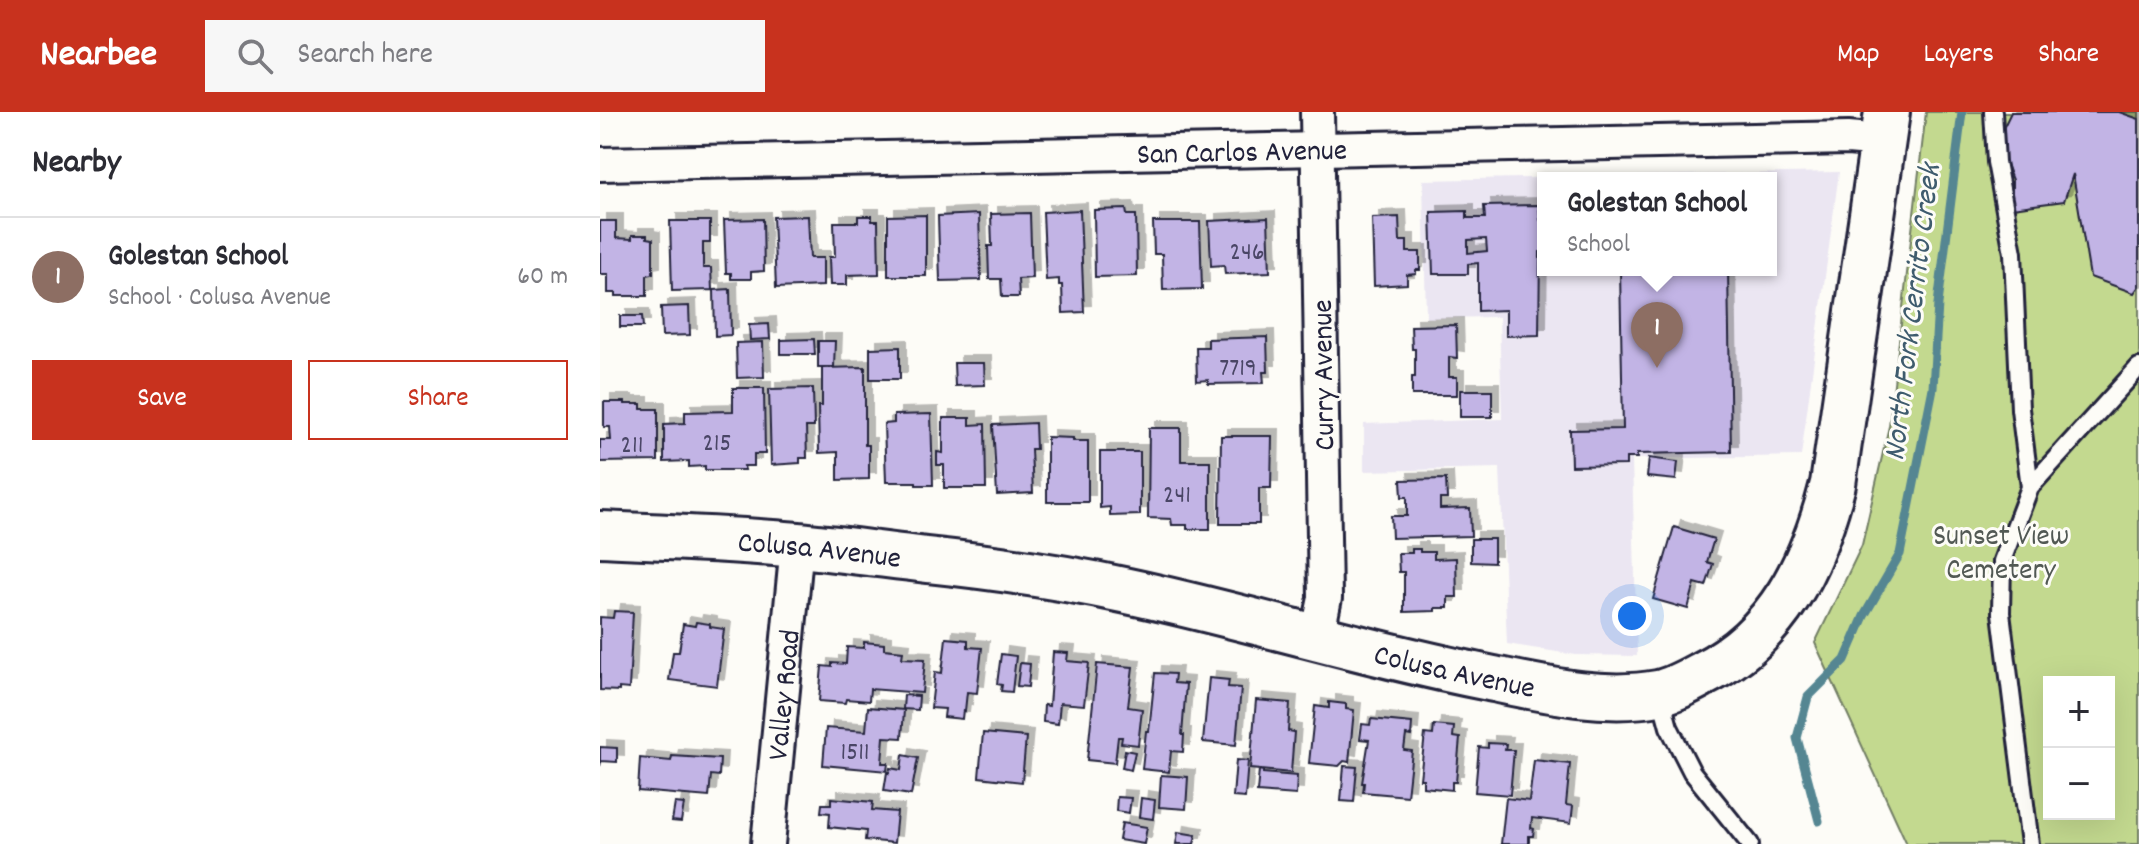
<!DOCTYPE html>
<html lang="en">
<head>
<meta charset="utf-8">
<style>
	body { margin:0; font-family:Dekko,sans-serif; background:#f7f7f7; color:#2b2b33 }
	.controls { position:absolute; right:24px; bottom:24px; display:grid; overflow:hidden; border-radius:0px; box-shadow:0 8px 32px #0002 }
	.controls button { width:72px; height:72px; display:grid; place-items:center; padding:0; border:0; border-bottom:2px solid #e1e1e2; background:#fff; color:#2b2b33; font:40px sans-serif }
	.you { position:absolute; left:1032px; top:504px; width:28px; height:28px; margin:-20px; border:6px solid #fff; border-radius:50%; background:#1a73e8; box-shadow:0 0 0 12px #1a73e833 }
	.badge { display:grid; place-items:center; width:52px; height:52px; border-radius:50%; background:#c8321e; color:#fff; font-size:26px; font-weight:700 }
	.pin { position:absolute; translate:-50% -66px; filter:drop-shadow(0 2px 4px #0008) }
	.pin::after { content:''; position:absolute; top:42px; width:28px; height:24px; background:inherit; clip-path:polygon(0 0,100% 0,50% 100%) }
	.popup { position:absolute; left:937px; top:60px; width:240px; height:104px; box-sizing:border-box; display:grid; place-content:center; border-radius:0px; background:#fff; filter:drop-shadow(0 2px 6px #0005); font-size:26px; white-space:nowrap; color:#7c7c81 }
	.popup b { font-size:30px; color:#2b2b33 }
	.popup::after { content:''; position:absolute; left:50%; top:100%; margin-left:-16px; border:16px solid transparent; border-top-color:#fff }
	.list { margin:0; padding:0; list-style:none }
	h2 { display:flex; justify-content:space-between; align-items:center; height:104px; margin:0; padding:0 32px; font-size:34px }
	h2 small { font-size:26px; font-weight:400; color:#7c7c81 }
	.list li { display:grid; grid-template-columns:52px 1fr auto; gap:24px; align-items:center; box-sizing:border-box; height:120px; padding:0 32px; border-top:2px solid #e1e1e2 }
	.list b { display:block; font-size:30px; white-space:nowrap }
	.list p { margin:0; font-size:26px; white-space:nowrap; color:#7c7c81 }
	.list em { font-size:26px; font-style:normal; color:#7c7c81 }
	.actions { display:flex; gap:16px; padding:24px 32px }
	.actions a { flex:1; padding:18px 0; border:2px solid #c8321e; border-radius:0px; text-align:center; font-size:28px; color:#c8321e }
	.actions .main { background:#c8321e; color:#fff }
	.icon { flex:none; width:44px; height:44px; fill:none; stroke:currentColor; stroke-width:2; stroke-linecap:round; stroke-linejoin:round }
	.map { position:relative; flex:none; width:1539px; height:732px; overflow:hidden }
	header { display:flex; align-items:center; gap:48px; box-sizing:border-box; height:112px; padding:0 40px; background:#c8321e; color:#fff }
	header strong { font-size:38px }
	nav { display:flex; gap:44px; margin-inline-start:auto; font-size:28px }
	.search { width:560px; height:72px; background:#f7f7f7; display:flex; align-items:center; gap:20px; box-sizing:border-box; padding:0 28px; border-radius:0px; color:#7c7c81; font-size:30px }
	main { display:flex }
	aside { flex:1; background:#fff }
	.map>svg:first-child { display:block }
	.built { fill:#ebe6f2; fill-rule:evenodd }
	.green { fill:#c3d98f; stroke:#727e65; stroke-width:2; fill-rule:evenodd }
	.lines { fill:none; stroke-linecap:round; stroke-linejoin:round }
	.stream { stroke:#548692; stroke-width:9 }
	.building { fill:#c2b4e5; stroke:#22223b; stroke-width:2; fill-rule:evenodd; filter:url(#shadow) }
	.lane-casing { stroke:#22223b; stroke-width:22 }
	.street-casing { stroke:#22223b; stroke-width:38 }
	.secondary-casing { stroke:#22223b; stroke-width:50 }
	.lane { stroke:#fdfcf7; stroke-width:16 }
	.street { stroke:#fdfcf7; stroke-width:32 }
	.secondary { stroke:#fdfcf7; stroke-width:44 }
	.labels { text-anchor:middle; stroke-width:6; stroke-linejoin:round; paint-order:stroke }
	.number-label { font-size:26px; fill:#4a4666 }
	.street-label { font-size:30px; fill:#22223b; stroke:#fdfcf7 }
	.park-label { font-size:30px; fill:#525954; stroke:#fdfcf7 }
	.water-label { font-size:32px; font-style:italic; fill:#3f5c6e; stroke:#fdfcf7 }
</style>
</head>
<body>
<header>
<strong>Nearbee</strong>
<div class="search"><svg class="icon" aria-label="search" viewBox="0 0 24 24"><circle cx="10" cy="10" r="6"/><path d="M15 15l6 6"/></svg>Search here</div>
<nav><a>Map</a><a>Layers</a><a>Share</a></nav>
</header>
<main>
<aside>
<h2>Nearby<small></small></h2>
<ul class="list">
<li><span class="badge" style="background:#8d6e63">1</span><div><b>Golestan School</b><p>School · Colusa Avenue</p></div><em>60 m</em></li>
</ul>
<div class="actions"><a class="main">Save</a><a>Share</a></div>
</aside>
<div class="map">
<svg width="1539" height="732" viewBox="0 0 1539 732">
	<defs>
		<filter id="shadow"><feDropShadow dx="7" dy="-7" stdDeviation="0" flood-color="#0004"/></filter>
	</defs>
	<rect width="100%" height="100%" fill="#fdfcf7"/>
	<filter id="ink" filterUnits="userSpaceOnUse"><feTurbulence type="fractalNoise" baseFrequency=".0125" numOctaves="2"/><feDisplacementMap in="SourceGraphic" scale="16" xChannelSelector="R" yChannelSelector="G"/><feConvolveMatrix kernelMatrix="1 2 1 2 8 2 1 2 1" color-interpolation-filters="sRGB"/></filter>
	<g filter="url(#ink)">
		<!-- built -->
		<path class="built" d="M 1239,60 L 1201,344 L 1032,347 L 1037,544 L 976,543 L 907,532 L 900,356 L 764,359 L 764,312 L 902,307 L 899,205 L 826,206 L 823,68 ZM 943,66 L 1171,66 L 1171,158 L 943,158 Z"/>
		<!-- green -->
		<path class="green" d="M 1326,0 L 1539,0 L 1539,732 L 1307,732 L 1215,531 L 1262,433 L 1289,314 ZM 1449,570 L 1509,570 L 1509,702 L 1449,702 Z"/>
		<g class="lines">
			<!-- stream -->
			<path class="stream" d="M 1219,709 L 1197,626 L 1208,585 L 1245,548 L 1264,504 L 1300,442 L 1333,276 L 1338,192 L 1362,0"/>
		</g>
		<!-- building -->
		<path class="building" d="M 1411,0 L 1519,0 L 1539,7 L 1539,174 L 1534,181 L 1490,165 L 1473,62 L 1464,89 L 1412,96 L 1412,68 L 1397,29 Z
			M 939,93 L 940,108 L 943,108 L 943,140 L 940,140 L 939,223 L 906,224 L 906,198 L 878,199 L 878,151 L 868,152 L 868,162 L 833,162 L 831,100 L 867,99 L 867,106 L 885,106 L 884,94 ZM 886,127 L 887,139 L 868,141 L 868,128 Z
			M 526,97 L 527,103 L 536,103 L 537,164 L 495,165 L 494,98 Z
			M 480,98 L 484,200 L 463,201 L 462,173 L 459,173 L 459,167 L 446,168 L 443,100 Z
			M 430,101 L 432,166 L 418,167 L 419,185 L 402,185 L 401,167 L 389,167 L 388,134 L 392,134 L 391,102 Z
			M 379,102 L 381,168 L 340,169 L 338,104 Z
			M 326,103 L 326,164 L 288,164 L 288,104 Z
			M 208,104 L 210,146 L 223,146 L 223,174 L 176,176 L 173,105 Z
			M 258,104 L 272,104 L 272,109 L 278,109 L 279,162 L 247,163 L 247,173 L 230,173 L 229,145 L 235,145 L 234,110 L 258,110 Z
			M 799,105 L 800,129 L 807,129 L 807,140 L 820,140 L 820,158 L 816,158 L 816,162 L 807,163 L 807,172 L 774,174 L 772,106 Z
			M 668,106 L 670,160 L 625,162 L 624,153 L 611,154 L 609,109 Z
			M 163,107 L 164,159 L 151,160 L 151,167 L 131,167 L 131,161 L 126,161 L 124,108 Z
			M 0,109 L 16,109 L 16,126 L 32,127 L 32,123 L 47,123 L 47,126 L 53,127 L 53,162 L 47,163 L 47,184 L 16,184 L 16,181 L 8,181 L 8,162 L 0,162 Z
			M 70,109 L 110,109 L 110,131 L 103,131 L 103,156 L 111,156 L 112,178 L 72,179 Z
			M 553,110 L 600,110 L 602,177 L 563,178 L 562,142 L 554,142 Z
			M 1020,158 L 1128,158 L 1131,340 L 1037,342 L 1037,346 L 1026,346 L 1026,353 L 971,354 L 970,318 L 1023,317 Z
			M 130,177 L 131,223 L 115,224 L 114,178 Z
			M 89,194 L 90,223 L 62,224 L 61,195 Z
			M 20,204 L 42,204 L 43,215 L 20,215 Z
			M 169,212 L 170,227 L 150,228 L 149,213 Z
			M 856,213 L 857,246 L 849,245 L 849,265 L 857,265 L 857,283 L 812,283 L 812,265 L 815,265 L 815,237 L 812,237 L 811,214 Z
			M 667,225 L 668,260 L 663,260 L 664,271 L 608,272 L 608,268 L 597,269 L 596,235 L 608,235 L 608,227 Z
			M 214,227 L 215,242 L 181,242 L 181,228 Z
			M 218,229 L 235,229 L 234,255 L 218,255 Z
			M 163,230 L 164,265 L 137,266 L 136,231 Z
			M 300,235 L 300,267 L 270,267 L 270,236 Z
			M 354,251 L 384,251 L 385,273 L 355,274 Z
			M 265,255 L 265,333 L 269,333 L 269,367 L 238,368 L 238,340 L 219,341 L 218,294 L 222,294 L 222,256 Z
			M 133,276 L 164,276 L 165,342 L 154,342 L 154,354 L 144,354 L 145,358 L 105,358 L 105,354 L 89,355 L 89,349 L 64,350 L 64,312 L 85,311 L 85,300 L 133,299 Z
			M 213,276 L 214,315 L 206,315 L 207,346 L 200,346 L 200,351 L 171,353 L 169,277 Z
			M 860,278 L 892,278 L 892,305 L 860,305 Z
			M 4,290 L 25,290 L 25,292 L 41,292 L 41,297 L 58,297 L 58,349 L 0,350 L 0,328 L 11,328 L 10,315 L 4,315 Z
			M 331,302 L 333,373 L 316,373 L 316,370 L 286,370 L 284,312 L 294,311 L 294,303 Z
			M 343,306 L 370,306 L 370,313 L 385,312 L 386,376 L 344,376 L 344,353 L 337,353 L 337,340 L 343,341 Z
			M 435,311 L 436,337 L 431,337 L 433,381 L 397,383 L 393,313 Z
			M 549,316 L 581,316 L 581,349 L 610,349 L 610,417 L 587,417 L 587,413 L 572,413 L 571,407 L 548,406 Z
			M 621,324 L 672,324 L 671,376 L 659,376 L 659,412 L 620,412 Z
			M 447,325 L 473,326 L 473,329 L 488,329 L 488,390 L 447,390 Z
			M 500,340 L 540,340 L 540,403 L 510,404 L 510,395 L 500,396 Z
			M 1049,346 L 1078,350 L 1076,368 L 1047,365 Z
			M 846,367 L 847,387 L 840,387 L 840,397 L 870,396 L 871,424 L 792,426 L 791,404 L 807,404 L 807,385 L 802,385 L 801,368 Z
			M 1074,415 L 1114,427 L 1107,450 L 1113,452 L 1106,474 L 1095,471 L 1088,497 L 1053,487 Z
			M 871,427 L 894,427 L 894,451 L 871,450 Z
			M 812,437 L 820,437 L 820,440 L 834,440 L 834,447 L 856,446 L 857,485 L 848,485 L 848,496 L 835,496 L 835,499 L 804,500 L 804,460 L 799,460 L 798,441 L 812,441 Z
			M 14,499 L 33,500 L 29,577 L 19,576 L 19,579 L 0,578 L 0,505 L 13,506 Z
			M 96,510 L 110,512 L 110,515 L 124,517 L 117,574 L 69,568 L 73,540 L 79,540 L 83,512 L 95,514 Z
			M 346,526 L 368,528 L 368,535 L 382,536 L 377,581 L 367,580 L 365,599 L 363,598 L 362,607 L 344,605 L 345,597 L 331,596 L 335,560 L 342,561 Z
			M 264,530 L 284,532 L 284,537 L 303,539 L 302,546 L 325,547 L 322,581 L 270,577 L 269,589 L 246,587 L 245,591 L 219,589 L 222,554 L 232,555 L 232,551 L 246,552 L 247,535 L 264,536 Z
			M 453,540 L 468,541 L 467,549 L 489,551 L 484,593 L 460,591 L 458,612 L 443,610 L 444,593 L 449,594 Z
			M 401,542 L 416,544 L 412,580 L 401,579 L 402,573 L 397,572 Z
			M 420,551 L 430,552 L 428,575 L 417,574 Z
			M 497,552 L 533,555 L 528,595 L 542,597 L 538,633 L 521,631 L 522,625 L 518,625 L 515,651 L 487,648 Z
			M 555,561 L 575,562 L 574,571 L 586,572 L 582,623 L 584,623 L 583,640 L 571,639 L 569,660 L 542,657 L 546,619 L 549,619 Z
			M 609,566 L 629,568 L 628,575 L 641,576 L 636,633 L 603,630 Z
			M 304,583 L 319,584 L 318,598 L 303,597 Z
			M 656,588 L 690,591 L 688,619 L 694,620 L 691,661 L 650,657 Z
			M 729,590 L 746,592 L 746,597 L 754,598 L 749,650 L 744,649 L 739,654 L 709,651 L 715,594 L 729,596 Z
			M 268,595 L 304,598 L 302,626 L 284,625 L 282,651 L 288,651 L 287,659 L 223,653 L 226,616 L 266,619 Z
			M 771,607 L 812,611 L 811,624 L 806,623 L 804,638 L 812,639 L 807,684 L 763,680 L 764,671 L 762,671 L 769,628 L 760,627 L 762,612 L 770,613 Z
			M 834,613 L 854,615 L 853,625 L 860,626 L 856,670 L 852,670 L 852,678 L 823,675 L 823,667 L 820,667 L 825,622 L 833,623 Z
			M 383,621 L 426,625 L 422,670 L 379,665 Z
			M 888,631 L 906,632 L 905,638 L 914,638 L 910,683 L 875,680 L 879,635 L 888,636 Z
			M 0,635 L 17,636 L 17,650 L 1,649 L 0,654 Z
			M 525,638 L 535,640 L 531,658 L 522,656 Z
			M 303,643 L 318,646 L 311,683 L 284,679 L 287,660 L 289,661 L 290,656 L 301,658 Z
			M 72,644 L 120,647 L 119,664 L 111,663 L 109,685 L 38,679 L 40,646 L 71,649 Z
			M 636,648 L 648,649 L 645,686 L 633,685 Z
			M 934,648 L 970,652 L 966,693 L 973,694 L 971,711 L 932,706 L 931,716 L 934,717 L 933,724 L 929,724 L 929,732 L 901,732 L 906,686 L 929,689 Z
			M 744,654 L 757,655 L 754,690 L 741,689 Z
			M 659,658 L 663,659 L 663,661 L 697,664 L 696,683 L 657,680 Z
			M 561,663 L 588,665 L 586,697 L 559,695 Z
			M 517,685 L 531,686 L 529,701 L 516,699 Z
			M 231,686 L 273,690 L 272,698 L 297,700 L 294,731 L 265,728 L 266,719 L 229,715 L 230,701 L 221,700 L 222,692 L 231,692 Z
			M 541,686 L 555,688 L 553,707 L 539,705 Z
			M 75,691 L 84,692 L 81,710 L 72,709 Z
			M 522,711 L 547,715 L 544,732 L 519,728 Z
			M 578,720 L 596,723 L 594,732 L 576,732 Z"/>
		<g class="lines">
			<!-- lane casing -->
			<g class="lane-casing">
				<path id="lane" d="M 1393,0 L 1396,50 L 1413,141 L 1420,297 L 1430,375
					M 1060,582 L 1069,615 L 1092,660 L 1150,732
					M 1430,732 L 1401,501 L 1402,449 L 1430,375 L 1539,255"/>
			</g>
			<!-- street casing -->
			<g class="street-casing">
				<g id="street">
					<path id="s1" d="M 0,52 L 1248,26 L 1282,29"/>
					<path d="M 717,525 L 725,486 L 717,0"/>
					<path id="s2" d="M 168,732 L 197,433"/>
				</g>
			</g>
			<!-- secondary casing -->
			<g class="secondary-casing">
				<g id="secondary">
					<path id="s3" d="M 0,422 C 66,425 132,427 198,433 C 241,437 284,443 327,448 C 393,455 458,464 523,478 C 646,504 766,542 889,566 C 943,577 1003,591 1058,581 C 1073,578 1089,569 1102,562 C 1179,524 1213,451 1233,372 L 1287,0"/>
				</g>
			</g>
			<!-- lane -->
			<use href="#lane" class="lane"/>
			<!-- street -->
			<use href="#street" class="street"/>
			<!-- secondary -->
			<use href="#secondary" class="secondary"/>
		</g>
	</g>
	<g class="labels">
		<!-- number labels -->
		<g class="number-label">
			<text x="647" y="147">246</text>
			<text x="638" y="263">7719</text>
			<text x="117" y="338">215</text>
			<text x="32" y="340">211</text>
			<text x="577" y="390">241</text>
			<text x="255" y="647">1511</text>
		</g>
		<!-- street labels -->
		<g class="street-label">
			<text dy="10" stroke="none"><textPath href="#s1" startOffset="642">San Carlos Avenue</textPath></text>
			<text transform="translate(722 263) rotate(-91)" y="10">Curry Avenue</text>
			<text dy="10" stroke="none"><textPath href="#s3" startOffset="220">Colusa Avenue</textPath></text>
			<text dy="10" stroke="none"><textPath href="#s3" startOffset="868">Colusa Avenue</textPath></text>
			<text dy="10" stroke="none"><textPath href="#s2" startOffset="150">Valley Road</textPath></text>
		</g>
		<!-- park labels -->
		<g class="park-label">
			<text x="1401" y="432">Sunset View<tspan x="1401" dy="34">Cemetery</tspan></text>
		</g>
		<!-- water labels -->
		<g class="water-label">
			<text transform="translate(1310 200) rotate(-83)" y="11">North Fork Cerrito Creek</text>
		</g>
	</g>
</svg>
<div class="controls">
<button>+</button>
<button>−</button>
</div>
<div class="you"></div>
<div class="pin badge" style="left:1057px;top:256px;background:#8d6e63">1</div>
<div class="popup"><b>Golestan School</b>School</div>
</div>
</main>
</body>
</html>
